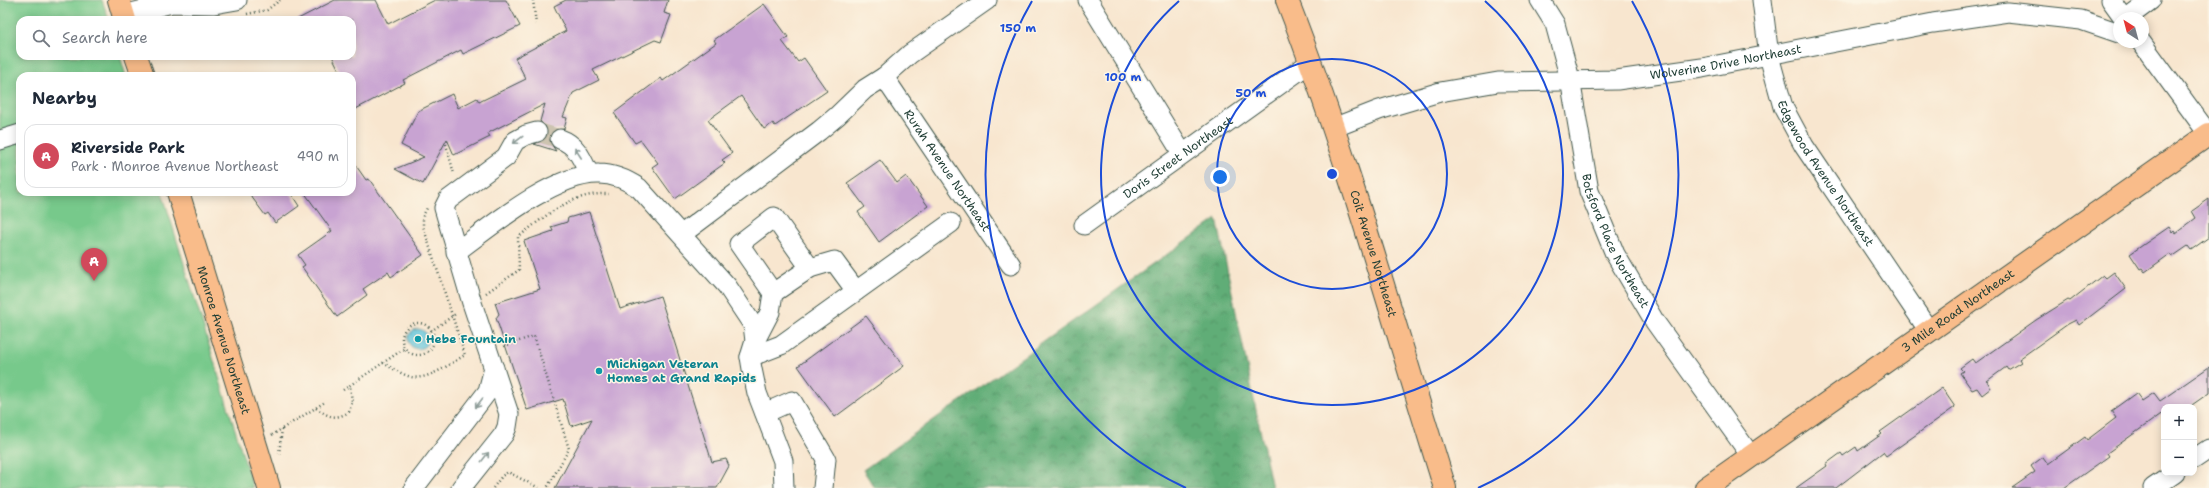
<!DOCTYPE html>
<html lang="en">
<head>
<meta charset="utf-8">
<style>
	body { margin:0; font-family:"Shantell Sans",sans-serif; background:#f2f2f3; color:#1f2937 }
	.controls { position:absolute; right:12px; bottom:12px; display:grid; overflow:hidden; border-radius:8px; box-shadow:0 2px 10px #0003 }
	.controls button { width:36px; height:36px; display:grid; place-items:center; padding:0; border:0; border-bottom:1px solid #e0e1e3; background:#fff; color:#1f2937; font:20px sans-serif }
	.compass { position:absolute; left:2113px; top:12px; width:36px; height:36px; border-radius:50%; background:#fff; box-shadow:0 2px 10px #0003; rotate:324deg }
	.you { position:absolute; left:1220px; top:177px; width:14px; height:14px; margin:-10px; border:3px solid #fff; border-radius:50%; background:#1a73e8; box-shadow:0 0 0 6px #1a73e833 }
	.badge { display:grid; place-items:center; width:26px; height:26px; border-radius:50%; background:#d1495b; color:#fff; font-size:13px; font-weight:700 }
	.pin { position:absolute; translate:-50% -33px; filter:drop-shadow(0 1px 2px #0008) }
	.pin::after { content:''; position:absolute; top:21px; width:14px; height:12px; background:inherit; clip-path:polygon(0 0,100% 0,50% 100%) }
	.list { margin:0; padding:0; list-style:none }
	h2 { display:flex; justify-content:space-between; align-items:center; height:52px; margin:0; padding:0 16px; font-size:17px }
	h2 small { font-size:13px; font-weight:400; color:#747a83 }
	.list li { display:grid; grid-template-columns:26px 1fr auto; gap:12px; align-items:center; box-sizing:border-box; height:64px; margin:0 8px 8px; padding:0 8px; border:1px solid #e0e1e3; border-radius:12px }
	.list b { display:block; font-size:15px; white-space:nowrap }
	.list p { margin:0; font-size:13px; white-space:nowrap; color:#747a83 }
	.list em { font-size:13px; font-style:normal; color:#747a83 }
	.icon { flex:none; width:22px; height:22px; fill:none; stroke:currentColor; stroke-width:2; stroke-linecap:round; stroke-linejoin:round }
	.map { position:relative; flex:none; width:2209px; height:488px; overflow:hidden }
	.search { position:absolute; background:#fff; box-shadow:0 2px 10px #0003; left:16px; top:16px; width:340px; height:44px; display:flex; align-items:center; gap:10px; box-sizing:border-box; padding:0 14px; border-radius:12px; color:#747a83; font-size:15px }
	.panel { position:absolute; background:#fff; box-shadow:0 2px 10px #0003; left:16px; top:72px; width:340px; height:124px; border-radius:12px }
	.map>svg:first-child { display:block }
	.forest { fill:url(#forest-crowns); stroke:#407556 }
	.park { fill:#77c98b; stroke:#4b8360 }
	.water { fill:url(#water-ripples); stroke:#3e8087 }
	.building { fill:#c8a3d2 }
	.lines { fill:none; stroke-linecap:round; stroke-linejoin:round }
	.minor-tunnel { stroke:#cdc4b0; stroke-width:19; stroke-dasharray:19 10; stroke-linecap:butt }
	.minor-casing { stroke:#40564b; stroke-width:21 }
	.major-casing { stroke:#40564b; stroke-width:24 }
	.path { stroke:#40564b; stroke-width:2.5; stroke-dasharray:1 3; stroke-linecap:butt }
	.minor { stroke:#fff; stroke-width:19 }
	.major { stroke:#f9bc8a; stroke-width:22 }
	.oneway { stroke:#8f9e9a }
	.ring { fill:none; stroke:#1d4ed8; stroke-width:2 }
	.culture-dot { fill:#0f9aa8; stroke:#fcf5e5; stroke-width:1.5 }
	.labels { text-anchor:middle; stroke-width:3; stroke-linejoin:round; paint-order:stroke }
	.street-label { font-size:12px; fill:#1f3d34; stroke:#fcf5e5 }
	.culture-label { font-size:12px; font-weight:bold; fill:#0d838f; stroke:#fcf5e5; text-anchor:start }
	.centre { fill:#1d4ed8; stroke:#fcf5e5; stroke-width:2 }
	.ring-label { font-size:12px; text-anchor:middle; font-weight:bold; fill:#1d4ed8; stroke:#fcf5e5; stroke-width:3; stroke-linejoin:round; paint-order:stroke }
</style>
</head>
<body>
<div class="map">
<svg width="2209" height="488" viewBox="0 0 2209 488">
	<defs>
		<pattern id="forest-crowns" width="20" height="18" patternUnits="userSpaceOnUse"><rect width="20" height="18" fill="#61ad77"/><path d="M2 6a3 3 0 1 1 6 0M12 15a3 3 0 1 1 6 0" fill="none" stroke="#4f8e62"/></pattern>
		<pattern id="water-ripples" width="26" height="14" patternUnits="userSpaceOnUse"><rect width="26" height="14" fill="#5cc2da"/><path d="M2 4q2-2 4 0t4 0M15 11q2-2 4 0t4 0" fill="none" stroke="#4b9fb2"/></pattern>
	</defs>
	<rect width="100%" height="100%" fill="#fcf5e5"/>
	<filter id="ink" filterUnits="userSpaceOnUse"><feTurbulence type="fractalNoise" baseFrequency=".025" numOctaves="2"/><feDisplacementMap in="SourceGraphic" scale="8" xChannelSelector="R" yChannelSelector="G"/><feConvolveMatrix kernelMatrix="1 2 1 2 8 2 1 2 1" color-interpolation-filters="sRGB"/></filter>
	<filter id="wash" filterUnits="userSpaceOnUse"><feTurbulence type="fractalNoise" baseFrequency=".012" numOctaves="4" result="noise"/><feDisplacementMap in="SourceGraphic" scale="16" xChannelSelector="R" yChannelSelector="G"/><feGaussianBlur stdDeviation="0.9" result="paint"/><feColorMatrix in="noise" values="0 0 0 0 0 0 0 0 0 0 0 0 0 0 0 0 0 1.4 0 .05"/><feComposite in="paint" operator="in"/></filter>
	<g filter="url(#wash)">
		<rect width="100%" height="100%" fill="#f8e6cf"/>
		<!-- forest -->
		<path class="forest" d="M 1217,219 L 1272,488 L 875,488 L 863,470 Z"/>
		<!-- park -->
		<path class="park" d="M 0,0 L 102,0 L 109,20 L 20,20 L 20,56 L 120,56 L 126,76 L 20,76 L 20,192 L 162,192 L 253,488 L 0,488 Z"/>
		<!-- water -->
		<path class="water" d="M408 339a10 10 0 1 1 20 0a10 10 0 1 1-20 0Z"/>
		<g id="blocks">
			<!-- building -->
			<path class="building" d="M 335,0 L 376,0 L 388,24 L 435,0 L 506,0 L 520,26 L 463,54 L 461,50 L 403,80 L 405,83 L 352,111 L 352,76 L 342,76 L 332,56 L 352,56 L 352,20 L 296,20 Z
				M 566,0 L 668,0 L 664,13 L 671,15 L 661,42 L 655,40 L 593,70 L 599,80 L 573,93 L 563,117 L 567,118 L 564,129 L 554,130 L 550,134 L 549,141 L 556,151 L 534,144 L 544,140 L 547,135 L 547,129 L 540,121 L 545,104 L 488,133 L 490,137 L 454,155 L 447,139 L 423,184 L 395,169 L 424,157 L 401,145 L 418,111 L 452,94 L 458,108 L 477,98 L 479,102 L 526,79 L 515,58 L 566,31 L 554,6 Z
				M 764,4 L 788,37 L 782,41 L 798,62 L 804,58 L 827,91 L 775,126 L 773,123 L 764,129 L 741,96 L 708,120 L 732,153 L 722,160 L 725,163 L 675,199 L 652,167 L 658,163 L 641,140 L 635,143 L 614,113 L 661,78 L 663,81 L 716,43 L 714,40 Z
				M 352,160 L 366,180 L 369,179 L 423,255 L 391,277 L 388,272 L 363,289 L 367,295 L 337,317 L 302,267 L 305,265 L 298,255 L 332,231 L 304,192 L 352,192 Z
				M 880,160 L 897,183 L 906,176 L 928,206 L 879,242 L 858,212 L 865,207 L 847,183 Z
				M 248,192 L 290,192 L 299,206 L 275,223 L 268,213 L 265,215 Z
				M 2209,199 L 2209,237 L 2191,250 L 2188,246 L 2172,257 L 2170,254 L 2145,272 L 2142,268 L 2140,269 L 2130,254 L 2169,227 L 2172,232 L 2174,230 L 2176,233 L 2196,218 L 2192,211 Z
				M 589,212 L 620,309 L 660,296 L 712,462 L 726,459 L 729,466 L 717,488 L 555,488 L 592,419 L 571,426 L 563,399 L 527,410 L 496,318 L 499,314 L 495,303 L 540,289 L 524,241 L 553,231 L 551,227 L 567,222 L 568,218 Z
				M 2114,272 L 2126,289 L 2079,325 L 2076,320 L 2068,324 L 2019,359 L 2021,362 L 2008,370 L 2006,367 L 1987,381 L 1991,388 L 1982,395 L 1977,388 L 1972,390 L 1960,373 L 1963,371 L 1960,368 L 1972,359 L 1975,363 L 1977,362 L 2036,320 L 2068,300 L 2070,301 L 2103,275 L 2106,278 Z
				M 866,316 L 904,366 L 835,417 L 798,366 Z
				M 2209,367 L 2209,393 L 2189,407 L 2164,407 L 2164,412 L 2107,453 L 2109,456 L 2064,488 L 2012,488 L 2035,472 L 2031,466 L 2043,457 L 2048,464 L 2085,437 L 2087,440 L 2116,418 L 2111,411 L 2136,393 L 2142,401 L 2154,393 L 2160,401 Z
				M 1942,388 L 1955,407 L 1886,456 L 1883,452 L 1836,488 L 1796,488 L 1827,466 L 1826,464 L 1841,453 L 1843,456 L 1856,447 L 1858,451 L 1882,434 L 1880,432 Z"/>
		</g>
	</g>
	<g filter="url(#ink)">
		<use href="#blocks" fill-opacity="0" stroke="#40564b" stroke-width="1"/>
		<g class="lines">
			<!-- minor-tunnel -->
			<path class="minor-tunnel" d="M 537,132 L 560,139"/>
			<!-- minor casing -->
			<g class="minor-casing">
				<g id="minor">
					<path d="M 1088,0 L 1182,153"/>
					<path id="s1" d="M 1540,0 L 1555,24 L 1570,79 L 1589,191 L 1615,254 L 1655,322 L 1751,456"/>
					<path id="s2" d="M 1762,0 L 1769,56 L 1783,107 L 1804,146 L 1929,331"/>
					<path d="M 2111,0 L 2124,18"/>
					<path d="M 123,15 L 172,3 L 214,4 L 237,0"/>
					<path d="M 2127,18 L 2151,0"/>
					<path d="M 2141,42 L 2209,135"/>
					<path id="s3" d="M 884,77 L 1011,265"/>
					<path id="s4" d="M 1333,128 L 1379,110 L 1440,92 L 1498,82 L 1617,80 L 1702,68 L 1933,23 L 2008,12 L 2081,20 L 2119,33"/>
					<path d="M 560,139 C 577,145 582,159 589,174"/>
					<path d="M 0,140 L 20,134"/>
					<path id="s5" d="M 1084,225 L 1311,62"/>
					<path d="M 682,234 L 819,131 L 837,116 L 865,89 L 884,77 L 910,54 L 987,0"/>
					<path d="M 456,252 C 491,226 555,173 599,174 C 614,174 627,180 639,188 L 727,286 L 753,325 L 755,341 L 750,357 L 752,369 L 757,393 L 783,461 L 784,488"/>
					<path d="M 773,293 L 810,268 L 834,261 L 856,291"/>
					<path d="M 755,341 L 770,312 L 773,293 L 739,244 L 774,217 L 810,268"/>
					<path d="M 750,357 L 781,345 L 951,223"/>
					<path d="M 765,413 L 792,401 L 826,459 L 823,488"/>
					<path d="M 2194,459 L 2209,449"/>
					<path d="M 414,488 L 488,391 L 494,368"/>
					<path d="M 461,488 L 504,434 L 507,427 L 509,414 L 472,303 L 444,208 L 448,200 L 506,157 L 515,141 L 526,135 L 537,132"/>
					<path d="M 2153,488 L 2175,473"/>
				</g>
			</g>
			<!-- major casing -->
			<g class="major-casing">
				<g id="major">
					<path d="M 119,0 L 125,20"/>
					<path id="s6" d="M 1287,0 C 1349,159 1394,325 1445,488"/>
					<path d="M 136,56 L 143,76"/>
					<path id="s7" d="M 178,192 L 269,488"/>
					<path id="s8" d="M 1706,488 L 2209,134"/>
				</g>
			</g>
			<!-- path -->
			<path class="path" d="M 533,0 L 536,24
				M 247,14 L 267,10 L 280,0
				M 446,144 L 454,174
				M 486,293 L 519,270 L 518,237 C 546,216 571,192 609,194
				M402 339a16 16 0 1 1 32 0a16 16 0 1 1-32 0Z
				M 431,331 L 457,313
				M 504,346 L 534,336 L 569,449 L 547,488
				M 383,363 C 392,368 401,374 411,377 C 428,381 451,363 465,355 L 423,226 L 423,216 L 427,208
				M 343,390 L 405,348
				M 316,408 C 329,417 335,420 349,412 L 352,402 L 350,385
				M 272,435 L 325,402
				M 279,454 L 282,429
				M 493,488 L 502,476 L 508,472 L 539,488"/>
			<!-- minor -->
			<use href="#minor" class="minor"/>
			<!-- major -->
			<use href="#major" class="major"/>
		</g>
		<!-- one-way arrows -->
		<defs><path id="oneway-shaft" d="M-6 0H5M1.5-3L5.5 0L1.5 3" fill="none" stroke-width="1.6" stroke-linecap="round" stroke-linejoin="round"/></defs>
		<g class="oneway">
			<use href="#oneway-shaft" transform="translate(518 140) rotate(143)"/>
			<use href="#oneway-shaft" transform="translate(578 153) rotate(-123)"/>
			<use href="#oneway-shaft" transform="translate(479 403) rotate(127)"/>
			<use href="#oneway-shaft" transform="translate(485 457) rotate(-52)"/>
		</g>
	</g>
	<!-- distance rings -->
	<g class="ring">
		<circle cx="1332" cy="174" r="115"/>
		<path d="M1485 1A231 231 0 1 1 1179 1"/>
		<path d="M1186 488A346 346 0 0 1 1032 1M1632 1A346 346 0 0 1 1478 488"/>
	</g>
	<!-- markers -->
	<g class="culture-dot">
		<circle cx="418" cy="339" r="4"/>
		<circle cx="599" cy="371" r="4"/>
	</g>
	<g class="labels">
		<!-- street labels -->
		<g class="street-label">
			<text dy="4" stroke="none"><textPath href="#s4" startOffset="401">Wolverine Drive Northeast</textPath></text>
			<text dy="4" stroke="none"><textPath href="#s5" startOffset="116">Doris Street Northeast</textPath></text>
			<text dy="4" stroke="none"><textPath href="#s3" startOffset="113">Rurah Avenue Northeast</textPath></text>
			<text dy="4" stroke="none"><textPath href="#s2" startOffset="188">Edgewood Avenue Northeast</textPath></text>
			<text dy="4" stroke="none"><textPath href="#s1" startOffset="255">Botsford Place Northeast</textPath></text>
			<text dy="4" stroke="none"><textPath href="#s6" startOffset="268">Coit Avenue Northeast</textPath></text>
			<text dy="4" stroke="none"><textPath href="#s8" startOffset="308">3 Mile Road Northeast</textPath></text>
			<text dy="4" stroke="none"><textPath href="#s7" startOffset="155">Monroe Avenue Northeast</textPath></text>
		</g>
		<!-- culture labels -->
		<g class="culture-label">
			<text x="426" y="343">Hebe Fountain</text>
			<text x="607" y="368">Michigan Veteran<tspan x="607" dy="14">Homes at Grand Rapids</tspan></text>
		</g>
	</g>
	<circle cx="1332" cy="174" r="6" class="centre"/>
	<g class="ring-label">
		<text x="1018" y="32">150 m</text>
		<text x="1123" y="81">100 m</text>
		<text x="1251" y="97">50 m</text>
	</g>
</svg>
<div class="controls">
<button>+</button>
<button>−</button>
</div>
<svg class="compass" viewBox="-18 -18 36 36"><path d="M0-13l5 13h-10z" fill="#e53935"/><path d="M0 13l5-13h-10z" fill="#747a83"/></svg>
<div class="you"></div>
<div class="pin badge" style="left:94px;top:281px">A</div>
<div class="search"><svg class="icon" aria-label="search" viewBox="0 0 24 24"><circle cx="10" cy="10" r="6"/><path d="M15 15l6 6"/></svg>Search here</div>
<section class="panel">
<h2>Nearby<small></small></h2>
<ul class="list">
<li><span class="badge">A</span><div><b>Riverside Park</b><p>Park · Monroe Avenue Northeast</p></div><em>490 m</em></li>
</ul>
</section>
</div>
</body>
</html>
